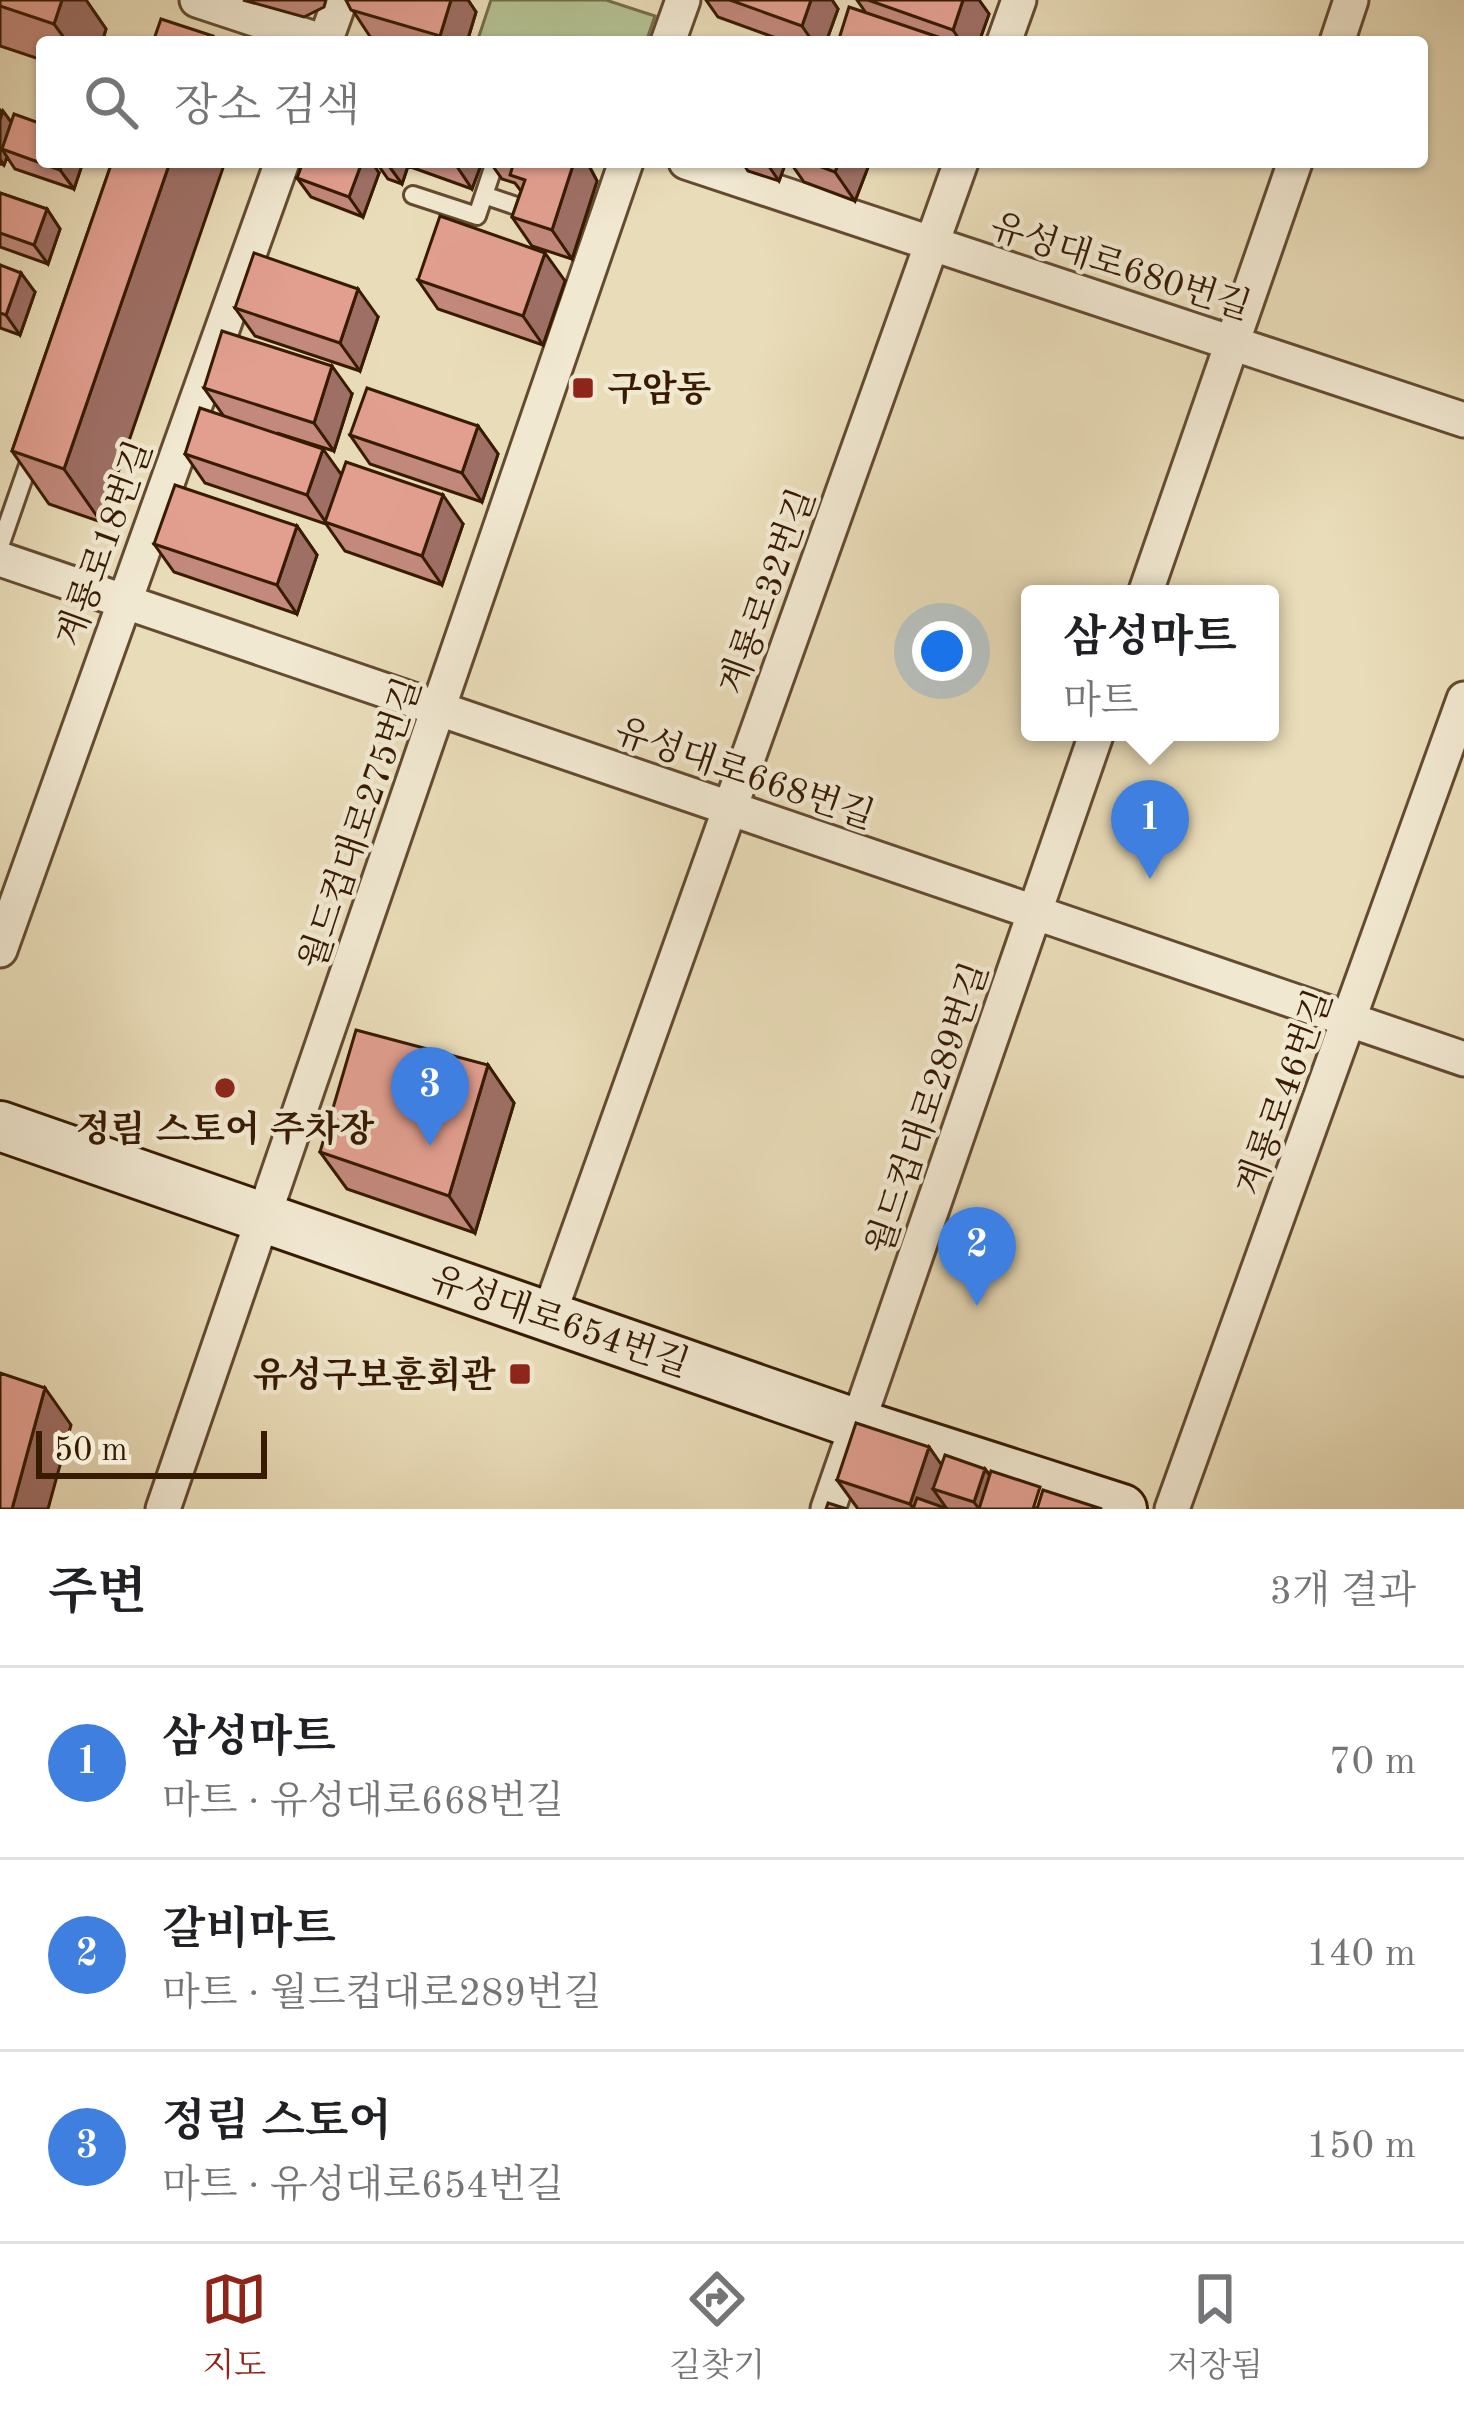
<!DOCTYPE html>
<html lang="ko">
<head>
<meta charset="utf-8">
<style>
	body { margin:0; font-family:"Old Standard TT","Noto Serif KR",serif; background:#f2f2f2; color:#202124 }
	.scale { position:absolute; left:36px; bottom:30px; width:231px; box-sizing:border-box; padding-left:12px; border:6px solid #371b02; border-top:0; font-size:33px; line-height:42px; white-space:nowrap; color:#371b02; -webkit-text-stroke:9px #f1e8d1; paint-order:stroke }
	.you { position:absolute; left:942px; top:651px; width:42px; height:42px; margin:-30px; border:9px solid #fff; border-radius:50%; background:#1a73e8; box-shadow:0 0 0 18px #1a73e833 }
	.badge { display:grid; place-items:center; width:78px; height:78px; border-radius:50%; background:#8f2418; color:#fff; font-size:39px; font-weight:700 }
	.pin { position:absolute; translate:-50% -99px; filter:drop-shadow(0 3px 6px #0008) }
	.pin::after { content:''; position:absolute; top:63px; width:42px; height:36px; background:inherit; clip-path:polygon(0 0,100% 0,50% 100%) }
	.popup { position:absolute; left:1021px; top:585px; width:258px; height:156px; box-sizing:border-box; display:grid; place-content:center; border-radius:12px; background:#fff; filter:drop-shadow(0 3px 9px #0005); font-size:39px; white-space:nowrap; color:#757577 }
	.popup b { font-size:45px; color:#202124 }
	.popup::after { content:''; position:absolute; left:50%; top:100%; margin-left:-24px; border:24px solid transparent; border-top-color:#fff }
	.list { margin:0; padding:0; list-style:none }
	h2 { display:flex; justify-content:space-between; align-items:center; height:156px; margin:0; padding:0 48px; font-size:51px }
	h2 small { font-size:39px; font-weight:400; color:#757577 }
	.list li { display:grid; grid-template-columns:78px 1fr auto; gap:36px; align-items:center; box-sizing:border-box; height:192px; padding:0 48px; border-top:3px solid #e0e0e0 }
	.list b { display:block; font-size:45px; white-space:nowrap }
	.list p { margin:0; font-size:39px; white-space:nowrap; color:#757577 }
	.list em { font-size:39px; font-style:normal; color:#757577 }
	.icon { flex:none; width:66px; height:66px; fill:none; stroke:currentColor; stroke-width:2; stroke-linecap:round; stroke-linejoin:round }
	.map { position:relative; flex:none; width:1464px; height:1509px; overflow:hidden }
	.search { position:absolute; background:#fff; box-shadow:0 3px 9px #0004; left:36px; right:36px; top:36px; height:132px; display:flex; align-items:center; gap:30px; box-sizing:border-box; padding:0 42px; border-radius:12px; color:#757577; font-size:45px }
	.sheet { height:732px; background:#fff }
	nav { display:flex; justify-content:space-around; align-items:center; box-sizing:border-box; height:168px; border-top:3px solid #e0e0e0; background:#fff; font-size:33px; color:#757577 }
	nav a { display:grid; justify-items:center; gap:6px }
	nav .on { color:#8f2418 }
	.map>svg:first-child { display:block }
	.green { fill:#b3c192; stroke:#756e4a; stroke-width:3 }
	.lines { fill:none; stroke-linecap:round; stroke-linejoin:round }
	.lane-casing { stroke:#644b30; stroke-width:22 }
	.street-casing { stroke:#644b30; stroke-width:39 }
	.secondary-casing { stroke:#371b02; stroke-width:54 }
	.lane { stroke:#f1e8d1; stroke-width:16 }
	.street { stroke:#f1e8d1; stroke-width:33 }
	.secondary { stroke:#f1e8d1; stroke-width:48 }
	.wall { fill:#c2897c; stroke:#371b02; stroke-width:3 }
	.shaded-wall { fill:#9e6f65; stroke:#371b02; stroke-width:3 }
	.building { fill:#e29f90; stroke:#371b02; stroke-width:3 }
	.poi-dot { fill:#8f2418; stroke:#f1e8d1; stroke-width:4.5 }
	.labels { text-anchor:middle; stroke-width:9; stroke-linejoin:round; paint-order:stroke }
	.street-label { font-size:36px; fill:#371b02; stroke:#f1e8d1 }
	.poi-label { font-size:36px; font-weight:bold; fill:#371b02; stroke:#f1e8d1; text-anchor:start }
</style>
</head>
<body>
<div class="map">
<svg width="1464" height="1509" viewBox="0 0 1464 1509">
	<rect width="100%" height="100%" fill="#e9dcb8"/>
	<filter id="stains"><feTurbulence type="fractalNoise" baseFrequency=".00167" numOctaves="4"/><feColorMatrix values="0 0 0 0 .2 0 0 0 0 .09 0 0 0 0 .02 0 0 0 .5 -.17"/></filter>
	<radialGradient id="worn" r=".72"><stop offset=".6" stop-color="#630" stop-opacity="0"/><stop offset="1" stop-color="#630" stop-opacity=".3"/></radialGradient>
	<!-- green -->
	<path class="green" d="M 491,0 L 606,0 L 655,16 L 646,42 L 477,42 Z"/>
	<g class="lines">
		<!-- lane casing -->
		<g class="lane-casing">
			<path id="lane" d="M 413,195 L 477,216 L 495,162
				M 484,195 L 525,209
				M 0,546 L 33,451"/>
		</g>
		<!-- street casing -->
		<g class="street-casing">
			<path id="street" d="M 197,0 L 324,42
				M 325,42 L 340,0
				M 668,42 L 683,0
				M 1004,42 L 1019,0
				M 1337,42 L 1351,0
				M 686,162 L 1464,420
				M 0,559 L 1464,1059
				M 1145,594 L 1295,162
				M 0,950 L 282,162
				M 548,1317 L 961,162
				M 163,1509 L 626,162
				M 828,1509 L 1097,732
				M 1172,1509 L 1464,699"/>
		</g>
		<!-- secondary casing -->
		<g class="secondary-casing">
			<path id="secondary" d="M 0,1126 L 857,1424 L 1122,1509"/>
		</g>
		<!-- lane -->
		<use href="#lane" class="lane"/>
		<!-- street -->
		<use href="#street" class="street"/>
		<!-- secondary -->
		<use href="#secondary" class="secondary"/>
	</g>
	<!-- wall -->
	<path class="wall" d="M 0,0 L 86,0 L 106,29 L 102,42 L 42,42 L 42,60 L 0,46 Z
		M 243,0 L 326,0 L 324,7 L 304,17 Z
		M 346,0 L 468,0 L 476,12 L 467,42 L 384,42 L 371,38 Z
		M 706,0 L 832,0 L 838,9 L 826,42 L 787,42 L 718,17 Z
		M 857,0 L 979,0 L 989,14 L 979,42 L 838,42 L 866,13 Z
		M 0,110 L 11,122 L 83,162 L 74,189 L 15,169 L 7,157 L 4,165 L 0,164 Z
		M 112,162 L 101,522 L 49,504 L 12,451 Z
		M 376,162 L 482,162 L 472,189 L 408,166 L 402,184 L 388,179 Z
		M 490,162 L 587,162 L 597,181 L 572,259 L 532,246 L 512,217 L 521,191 L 515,183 L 502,179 Z
		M 742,162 L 786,162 L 779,181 L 748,171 Z
		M 790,162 L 870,162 L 855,201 L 804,182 Z
		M 379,173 L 363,217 L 311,197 L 297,178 Z
		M 0,193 L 47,209 L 60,229 L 48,264 L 0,247 Z
		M 0,265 L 35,292 L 20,335 L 0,328 Z
		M 418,280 L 565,281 L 543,345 L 438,309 Z
		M 235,308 L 378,317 L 360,371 L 255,336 Z
		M 204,388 L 352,394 L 334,451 L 277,433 L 341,475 L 463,524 L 442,585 L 345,551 L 326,524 L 205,483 L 185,454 L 223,415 Z
		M 478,426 L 498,454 L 482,502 L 370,464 L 350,435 Z
		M 297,526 L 317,555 L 297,614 L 174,572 L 154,544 Z
		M 488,1065 L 514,1103 L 475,1233 L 347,1189 L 320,1152 Z
		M 929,1447 L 941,1465 L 985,1469 L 990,1475 L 1033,1509 L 858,1509 L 837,1480 Z"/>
	<!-- shaded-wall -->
	<path class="shaded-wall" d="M 62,0 L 86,0 L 106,29 L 102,42 L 67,42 L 54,24 Z
		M 451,0 L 468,0 L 476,12 L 467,42 L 444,42 L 440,36 Z
		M 811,0 L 832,0 L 838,9 L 826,42 L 813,42 L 802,26 Z
		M 963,0 L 979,0 L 989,14 L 979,42 L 961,42 L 953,30 Z
		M 3,111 L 17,130 L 2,149 L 7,157 L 4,165 L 0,159 L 0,120 Z
		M 63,162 L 83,162 L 74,189 L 60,170 Z
		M 170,162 L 225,162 L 101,522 L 64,469 Z
		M 362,162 L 372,162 L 379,173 L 363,217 L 349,197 Z
		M 386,162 L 405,162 L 408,166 L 402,184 Z
		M 454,162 L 482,162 L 472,189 Z
		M 574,162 L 587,162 L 597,181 L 572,259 L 552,230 Z
		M 766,162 L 786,162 L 779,181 Z
		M 839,162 L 870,162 L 855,201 L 835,172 Z
		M 47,209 L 60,229 L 48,264 L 34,245 Z
		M 545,253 L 565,281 L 543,345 L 523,316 Z
		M 21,273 L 35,292 L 20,335 L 6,315 Z
		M 358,289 L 378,317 L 360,371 L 340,343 Z
		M 332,366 L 352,394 L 334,451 L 314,423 Z
		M 478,426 L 498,454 L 482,502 L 462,473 Z
		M 323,449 L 343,477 L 327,524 L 307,495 Z
		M 443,495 L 463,524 L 442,585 L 422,556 Z
		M 297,526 L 317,555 L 297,614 L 277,585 Z
		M 488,1065 L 514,1103 L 475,1233 L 449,1196 Z
		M 45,1388 L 71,1425 L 48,1509 L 12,1509 Z
		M 929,1447 L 955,1484 L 933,1489 L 947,1509 L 914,1509 L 910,1504 Z
		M 985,1469 L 1011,1506 L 979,1509 L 974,1502 Z"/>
	<!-- building -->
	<path class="building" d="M 0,0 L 62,0 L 54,24 L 0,6 Z
		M 346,0 L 451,0 L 440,36 L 351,10 Z
		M 730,0 L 811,0 L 802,26 Z
		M 868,0 L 963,0 L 953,30 Z
		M 849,7 L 950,41 L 949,42 L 838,42 Z
		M 161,19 L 213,36 L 211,42 L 153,42 Z
		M 14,114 L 42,124 L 42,162 L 63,162 L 60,170 L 2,149 Z
		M 112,162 L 170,162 L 64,469 L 12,451 Z
		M 303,162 L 362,162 L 349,197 L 297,178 Z
		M 514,162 L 574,162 L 552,230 L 512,217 L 525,180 L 510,175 Z
		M 808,162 L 839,162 L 835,172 Z
		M 0,193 L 47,209 L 34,245 L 0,233 Z
		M 440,216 L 545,253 L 523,316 L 418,280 Z
		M 254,253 L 358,289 L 340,343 L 235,308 Z
		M 0,265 L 21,273 L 6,315 L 0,313 Z
		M 222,331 L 332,366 L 314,423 L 204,388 Z
		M 367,388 L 478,426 L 462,473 L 350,435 Z
		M 200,408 L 323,449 L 307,495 L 185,454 Z
		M 346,462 L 443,495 L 422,556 L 325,522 Z
		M 175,485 L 297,526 L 277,585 L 154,544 Z
		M 356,1030 L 488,1065 L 449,1196 L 320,1152 Z
		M 0,1373 L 45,1388 L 12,1509 L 0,1509 Z
		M 856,1423 L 929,1447 L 910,1504 L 837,1480 Z
		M 945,1455 L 985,1469 L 974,1502 L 933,1489 Z
		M 991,1471 L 1040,1487 L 1033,1509 L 979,1509 Z
		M 1043,1490 L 1102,1509 L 1037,1509 Z
		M 917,1498 L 948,1509 L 913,1509 Z
		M 828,1503 L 847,1509 L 826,1509 Z"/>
	<!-- markers -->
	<g class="poi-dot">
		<rect x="571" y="376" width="24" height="24" rx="6"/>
		<circle cx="225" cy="1088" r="12"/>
		<rect x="508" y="1362" width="24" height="24" rx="6"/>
	</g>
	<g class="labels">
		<!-- street labels -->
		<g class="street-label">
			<text transform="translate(1121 265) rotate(18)" y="13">유성대로680번길</text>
			<text transform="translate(103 543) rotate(-70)" y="13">계룡로18번길</text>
			<text transform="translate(766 591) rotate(-70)" y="13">계룡로32번길</text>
			<text transform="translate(745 772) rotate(19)" y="13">유성대로668번길</text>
			<text transform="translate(359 823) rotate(-71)" y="13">월드컵대로275번길</text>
			<text transform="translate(1283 1092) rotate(-70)" y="13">계룡로46번길</text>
			<text transform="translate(926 1108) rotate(-71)" y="13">월드컵대로289번길</text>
			<text transform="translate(560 1320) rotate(19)" y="13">유성대로654번길</text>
		</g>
		<!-- poi labels -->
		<g class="poi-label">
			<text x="607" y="401">구암동</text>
			<text x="225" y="1141" text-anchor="middle">정림 스토어 주차장</text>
			<text x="496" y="1387" text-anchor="end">유성구보훈회관</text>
		</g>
	</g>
	<rect width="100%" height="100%" filter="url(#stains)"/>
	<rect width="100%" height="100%" fill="url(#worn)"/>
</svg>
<div class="scale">50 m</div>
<div class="you"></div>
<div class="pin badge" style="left:1150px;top:879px;background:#3f7fe0">1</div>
<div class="popup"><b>삼성마트</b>마트</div>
<div class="pin badge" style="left:977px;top:1306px;background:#3f7fe0">2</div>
<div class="pin badge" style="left:430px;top:1146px;background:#3f7fe0">3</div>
<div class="search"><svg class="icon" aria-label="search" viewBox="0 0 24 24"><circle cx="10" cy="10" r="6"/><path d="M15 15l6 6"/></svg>장소 검색</div>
</div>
<section class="sheet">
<h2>주변<small>3개 결과</small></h2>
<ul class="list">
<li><span class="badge" style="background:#3f7fe0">1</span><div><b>삼성마트</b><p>마트 · 유성대로668번길</p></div><em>70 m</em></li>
<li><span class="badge" style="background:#3f7fe0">2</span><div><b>갈비마트</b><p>마트 · 월드컵대로289번길</p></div><em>140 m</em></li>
<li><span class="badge" style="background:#3f7fe0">3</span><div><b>정림 스토어</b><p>마트 · 유성대로654번길</p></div><em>150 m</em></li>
</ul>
</section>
<nav>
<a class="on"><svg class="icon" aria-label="map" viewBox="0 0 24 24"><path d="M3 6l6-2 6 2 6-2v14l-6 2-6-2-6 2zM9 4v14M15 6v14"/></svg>지도</a>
<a><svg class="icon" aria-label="directions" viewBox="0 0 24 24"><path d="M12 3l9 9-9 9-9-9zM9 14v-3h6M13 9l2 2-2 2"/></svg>길찾기</a>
<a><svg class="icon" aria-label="saved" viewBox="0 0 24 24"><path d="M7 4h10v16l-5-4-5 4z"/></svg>저장됨</a>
</nav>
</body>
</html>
